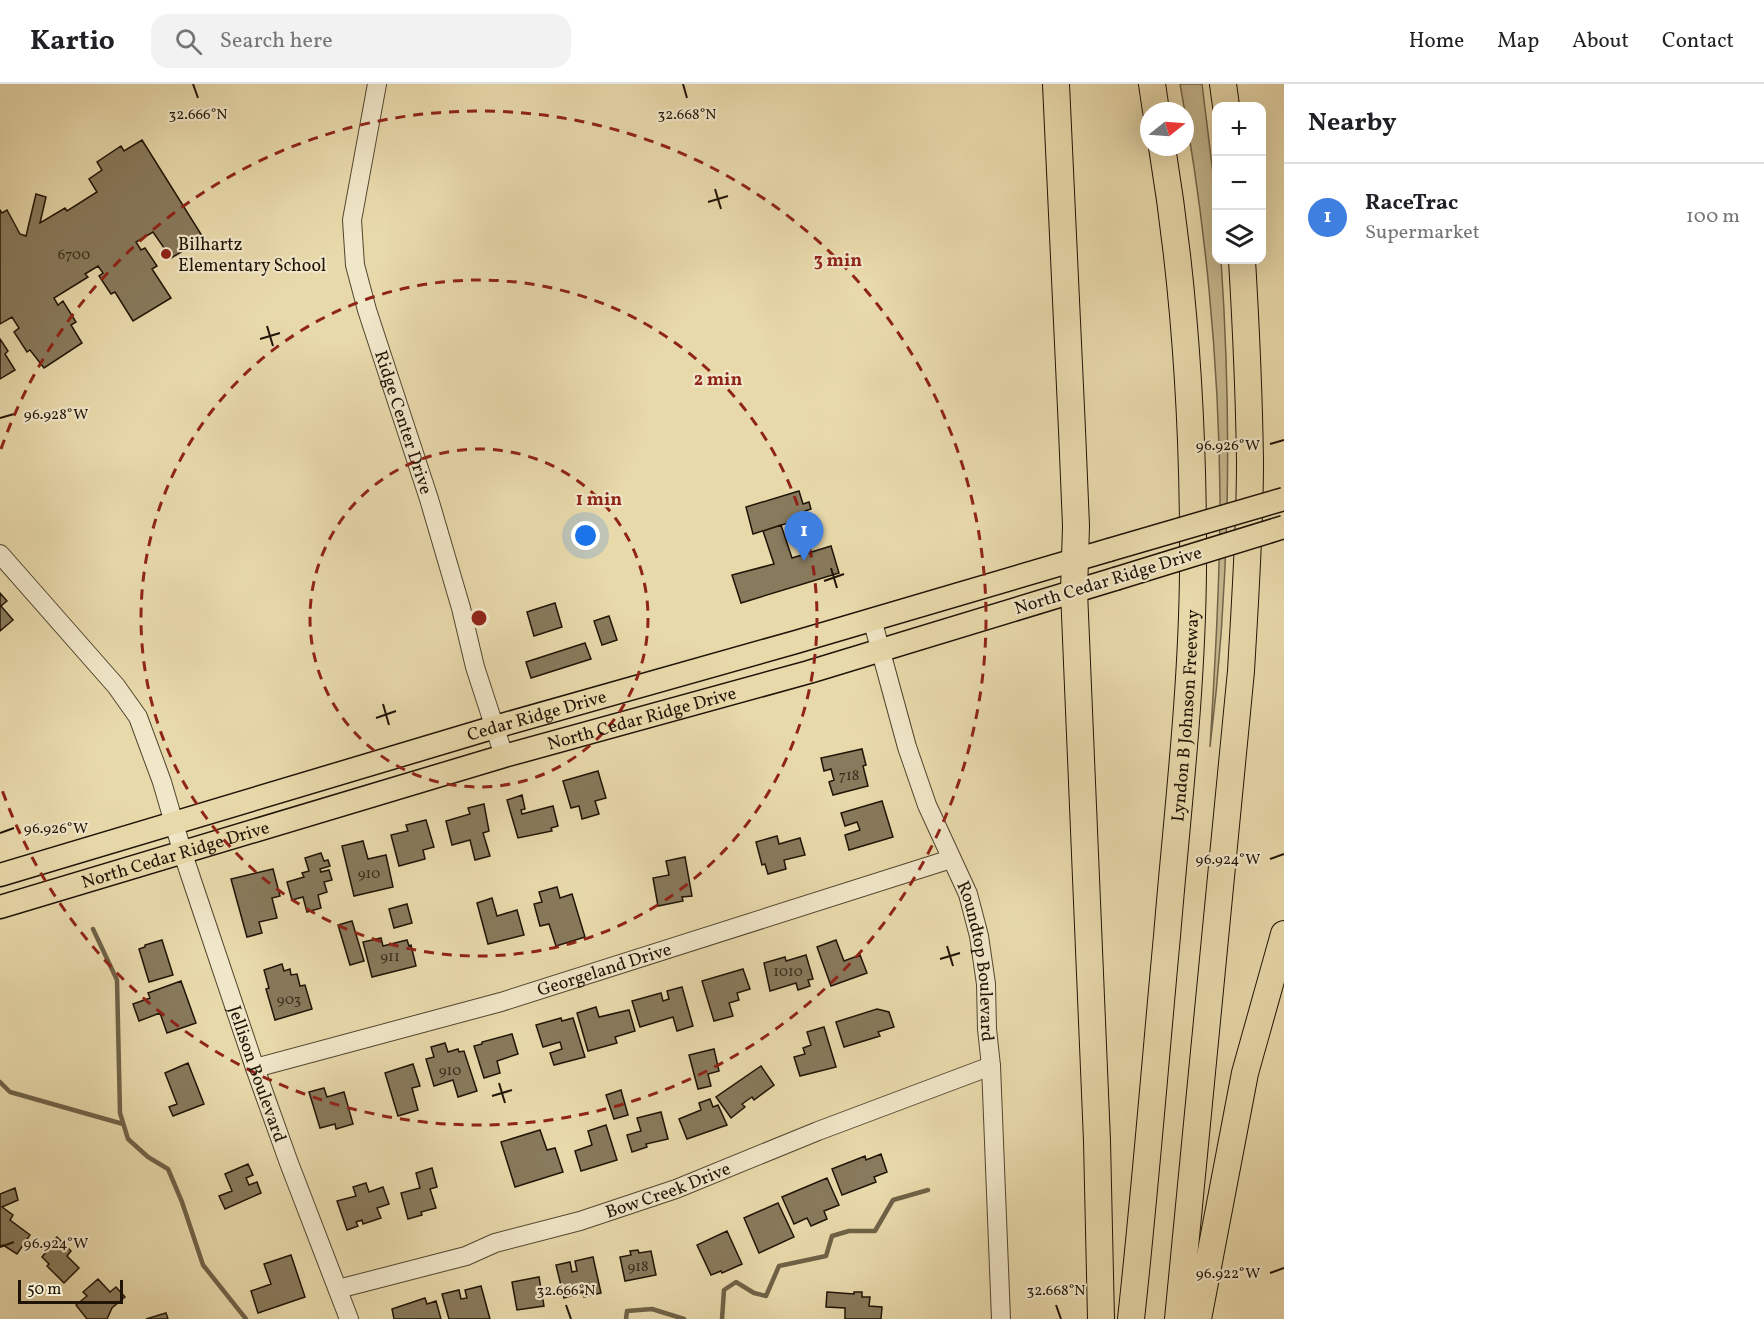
<!DOCTYPE html>
<html lang="en">
<head>
<meta charset="utf-8">
<style>
	body { margin:0; font-family:Vollkorn,serif; background:#f2f2f2; color:#202124 }
	.controls { position:absolute; right:18px; top:18px; display:grid; overflow:hidden; border-radius:12px; box-shadow:0 6px 24px #0002 }
	.controls button { width:54px; height:54px; display:grid; place-items:center; padding:0; border:0; border-bottom:2px solid #e0e0e0; background:#fff; color:#202124; font:30px sans-serif }
	.compass { position:absolute; left:1140px; top:18px; width:54px; height:54px; border-radius:50%; background:#fff; box-shadow:0 6px 24px #0002; rotate:73deg }
	.scale { position:absolute; left:18px; bottom:15px; width:105px; box-sizing:border-box; padding-left:6px; border:3px solid #1f1406; border-top:0; font-size:16px; line-height:21px; white-space:nowrap; color:#1f1406; -webkit-text-stroke:4px #f0e6c8; paint-order:stroke }
	.you { position:absolute; left:586px; top:452px; width:21px; height:21px; margin:-15px; border:4px solid #fff; border-radius:50%; background:#1a73e8; box-shadow:0 0 0 9px #1a73e833 }
	.badge { display:grid; place-items:center; width:39px; height:39px; border-radius:50%; background:#0f766e; color:#fff; font-size:20px; font-weight:700 }
	.pin { position:absolute; translate:-50% -50px; filter:drop-shadow(0 2px 3px #0008) }
	.pin::after { content:''; position:absolute; top:32px; width:21px; height:18px; background:inherit; clip-path:polygon(0 0,100% 0,50% 100%) }
	.list { margin:0; padding:0; list-style:none }
	h2 { display:flex; justify-content:space-between; align-items:center; height:78px; margin:0; padding:0 24px; font-size:26px }
	h2 small { font-size:20px; font-weight:400; color:#757577 }
	.list li { display:grid; grid-template-columns:39px 1fr auto; gap:18px; align-items:center; box-sizing:border-box; height:108px; padding:0 24px; border-top:2px solid #e0e0e0 }
	.list b { display:block; font-size:22px; white-space:nowrap }
	.list p { margin:0; font-size:20px; white-space:nowrap; color:#757577 }
	.list em { font-size:20px; font-style:normal; color:#757577 }
	.icon { flex:none; width:33px; height:33px; fill:none; stroke:currentColor; stroke-width:2; stroke-linecap:round; stroke-linejoin:round }
	.map { position:relative; flex:none; width:1284px; height:1235px; overflow:hidden }
	header { display:flex; align-items:center; gap:36px; box-sizing:border-box; height:84px; padding:0 30px; background:#fff; border-bottom:2px solid #e0e0e0 }
	header strong { font-size:28px }
	nav { display:flex; gap:33px; margin-inline-start:auto; font-size:21px }
	.search { width:420px; height:54px; background:#f2f2f2; display:flex; align-items:center; gap:15px; box-sizing:border-box; padding:0 21px; border-radius:18px; color:#757577; font-size:22px }
	main { display:flex }
	aside { flex:1; background:#fff }
	.map>svg:first-child { display:block }
	.green { fill:#c6b88f; stroke:#72664a; stroke-width:1.5 }
	.lines { fill:none; stroke-linecap:round; stroke-linejoin:round }
	.stream { stroke:#6f6247; stroke-width:4.5 }
	.building { fill:#887a5c; stroke:#1f1406; stroke-width:1.5 }
	.minor-casing { stroke:#51452f; stroke-width:20 }
	.major-casing { stroke:#1f1406; stroke-width:25 }
	.highway-casing { stroke:#1f1406; stroke-width:28 }
	.minor { stroke:#f0e6c8; stroke-width:18 }
	.major { stroke:#e8d9ab; stroke-width:22 }
	.highway { stroke:#e8d9ab; stroke-width:26 }
	.major-bridge-casing { stroke:#1f1406; stroke-width:25; stroke-linecap:butt }
	.major-bridge { stroke:#e8d9ab; stroke-width:22 }
	.ticks { fill:none; stroke:#1f1406; stroke-width:2 }
	.ring { fill:none; stroke:#8f2418; stroke-width:3; stroke-dasharray:10 8 }
	.poi-dot { fill:#8f2418; stroke:#f0e6c8; stroke-width:2 }
	.labels { text-anchor:middle; stroke-width:4.5; stroke-linejoin:round; paint-order:stroke }
	.number-label { font-size:15px; fill:#392e1c }
	.poi-label { font-size:18px; fill:#1f1406; stroke:#f0e6c8; text-anchor:start }
	.street-label { font-size:18px; fill:#1f1406; stroke:#f0e6c8 }
	.ticks-label { font-size:15px; text-anchor:middle; fill:#1f1406; stroke:#f0e6c8; stroke-width:4.5; stroke-linejoin:round; paint-order:stroke }
	.centre { fill:#8f2418; stroke:#f0e6c8; stroke-width:3 }
	.ring-label { font-size:18px; text-anchor:middle; font-weight:bold; fill:#8f2418; stroke:#f0e6c8; stroke-width:4.5; stroke-linejoin:round; paint-order:stroke }
</style>
</head>
<body>
<header>
<strong>Kartio</strong>
<div class="search"><svg class="icon" aria-label="search" viewBox="0 0 24 24"><circle cx="10" cy="10" r="6"/><path d="M15 15l6 6"/></svg>Search here</div>
<nav><a>Home</a><a>Map</a><a>About</a><a>Contact</a></nav>
</header>
<main>
<div class="map">
<svg width="1284" height="1235" viewBox="0 0 1284 1235">
	<rect width="100%" height="100%" fill="#e8d9ab"/>
	<filter id="stains"><feTurbulence type="fractalNoise" baseFrequency=".00333" numOctaves="4"/><feColorMatrix values="0 0 0 0 .2 0 0 0 0 .09 0 0 0 0 .02 0 0 0 .5 -.17"/></filter>
	<radialGradient id="worn" r=".72"><stop offset=".6" stop-color="#630" stop-opacity="0"/><stop offset="1" stop-color="#630" stop-opacity=".3"/></radialGradient>
	<!-- green -->
	<path class="green" d="M 1180,0 L 1202,0 L 1216,114 L 1216,176 L 1221,176 C 1232,338 1230,501 1210,663 C 1215,580 1220,496 1220,413 C 1219,278 1205,132 1180,0 Z"/>
	<g class="lines">
		<!-- stream -->
		<path class="stream" d="M 93,845 L 117,896 L 120,1029 L 128,1055 L 148,1073 L 168,1085 L 182,1118 L 203,1181 L 246,1235
			M 0,998 L 10,1008 L 123,1040
			M 626,1235 L 627,1227 L 652,1225 L 684,1235
			M 722,1235 L 724,1206 L 736,1198 L 754,1209 L 766,1212 L 779,1182 L 826,1172 L 832,1152 L 849,1147 L 875,1147 L 893,1116 L 928,1106"/>
	</g>
	<!-- building -->
	<path class="building" d="M 142,56 L 204,155 L 171,174 L 153,148 L 136,158 L 141,166 L 145,164 L 157,182 L 152,185 L 171,214 L 133,237 L 115,208 L 111,210 L 99,192 L 103,189 L 98,182 L 85,190 L 88,193 L 54,214 L 58,221 L 63,217 L 76,238 L 71,241 L 82,259 L 44,284 L 30,266 L 27,268 L 14,248 L 19,244 L 12,233 L 0,240 L 0,126 L 2,129 L 7,126 L 20,150 L 26,152 L 36,110 L 46,113 L 40,139 L 65,124 L 67,127 L 97,108 L 89,95 L 102,86 L 97,78 L 121,62 L 124,67 Z
		M 0,255 L 8,267 L 5,270 L 15,286 L 0,295 Z
		M 799,407 L 803,420 L 809,418 L 811,425 L 805,427 L 807,433 L 753,450 L 746,423 Z
		M 781,441 L 792,474 L 831,462 L 839,489 L 741,519 L 732,491 L 774,480 L 763,447 Z
		M 0,509 L 7,517 L 1,522 L 13,536 L 0,547 Z
		M 555,519 L 562,543 L 534,552 L 527,528 Z
		M 609,532 L 617,556 L 602,561 L 594,537 Z
		M 585,559 L 591,575 L 531,594 L 526,578 Z
		M 862,665 L 866,681 L 863,682 L 868,702 L 833,711 L 829,698 L 834,696 L 831,685 L 824,687 L 821,674 Z
		M 598,687 L 606,714 L 595,717 L 599,730 L 582,735 L 579,722 L 571,724 L 563,697 Z
		M 522,711 L 525,725 L 521,726 L 522,730 L 553,722 L 558,742 L 551,744 L 552,747 L 518,754 L 507,716 Z
		M 882,717 L 893,753 L 849,766 L 845,751 L 860,746 L 857,738 L 845,742 L 841,729 Z
		M 484,720 L 489,747 L 483,749 L 490,772 L 475,776 L 470,756 L 452,761 L 446,737 L 470,730 L 468,724 Z
		M 426,736 L 434,763 L 423,766 L 425,775 L 399,782 L 391,751 L 408,747 L 406,741 Z
		M 777,752 L 779,760 L 800,754 L 805,771 L 784,776 L 786,785 L 768,790 L 765,780 L 762,781 L 756,758 Z
		M 363,757 L 368,775 L 386,771 L 393,803 L 354,812 L 342,762 Z
		M 321,769 L 324,777 L 328,776 L 330,782 L 320,785 L 321,788 L 329,786 L 332,796 L 324,798 L 327,808 L 318,811 L 321,824 L 307,828 L 303,813 L 292,816 L 287,798 L 304,793 L 302,789 L 309,787 L 305,774 Z
		M 685,773 L 692,812 L 682,813 L 683,817 L 658,822 L 653,794 L 669,791 L 666,777 Z
		M 273,785 L 280,812 L 272,814 L 277,834 L 259,838 L 262,849 L 247,853 L 231,795 Z
		M 557,803 L 560,814 L 572,810 L 585,853 L 556,862 L 549,840 L 540,842 L 534,820 L 542,818 L 539,808 Z
		M 492,814 L 497,832 L 517,826 L 524,851 L 488,860 L 477,819 Z
		M 407,820 L 412,839 L 394,844 L 389,825 Z
		M 352,837 L 364,877 L 350,881 L 338,841 Z
		M 381,854 L 383,862 L 407,856 L 409,862 L 411,861 L 416,882 L 372,893 L 363,858 Z
		M 162,856 L 173,891 L 149,898 L 139,865 L 145,863 L 145,861 Z
		M 836,856 L 844,877 L 860,871 L 867,889 L 831,902 L 817,863 Z
		M 806,871 L 813,895 L 808,896 L 810,902 L 798,906 L 796,899 L 770,907 L 764,879 L 785,873 L 786,877 Z
		M 282,880 L 284,887 L 290,885 L 291,891 L 297,890 L 300,902 L 305,901 L 312,925 L 275,936 L 266,905 L 269,904 L 264,886 Z
		M 743,885 L 750,905 L 737,909 L 739,916 L 729,919 L 733,932 L 714,937 L 702,897 Z
		M 181,897 L 196,939 L 167,949 L 160,929 L 139,937 L 133,920 L 150,914 L 148,909 Z
		M 682,903 L 693,942 L 677,947 L 673,933 L 640,943 L 632,917 L 661,909 L 663,917 L 669,915 L 667,907 Z
		M 596,923 L 599,933 L 629,926 L 635,947 L 615,953 L 617,959 L 588,967 L 577,929 Z
		M 877,925 L 889,928 L 894,943 L 878,948 L 880,952 L 844,963 L 836,938 Z
		M 561,934 L 562,937 L 573,934 L 585,973 L 554,981 L 550,969 L 562,965 L 560,958 L 543,963 L 536,941 Z
		M 824,943 L 836,983 L 800,992 L 794,973 L 805,970 L 803,964 L 811,961 L 807,948 Z
		M 512,950 L 518,970 L 497,977 L 500,989 L 484,994 L 474,962 L 482,960 L 482,958 Z
		M 445,959 L 448,968 L 458,965 L 459,968 L 464,967 L 477,1007 L 458,1013 L 453,996 L 434,1002 L 426,975 L 434,973 L 431,963 Z
		M 714,965 L 719,987 L 708,990 L 711,1002 L 698,1005 L 689,971 Z
		M 188,979 L 204,1020 L 173,1032 L 169,1023 L 177,1020 L 165,989 Z
		M 413,980 L 420,1002 L 412,1004 L 418,1026 L 398,1032 L 385,989 Z
		M 761,982 L 774,1001 L 754,1016 L 752,1013 L 742,1020 L 745,1023 L 731,1034 L 716,1013 Z
		M 324,1004 L 327,1013 L 344,1008 L 353,1040 L 336,1045 L 335,1040 L 320,1044 L 309,1008 Z
		M 621,1006 L 628,1031 L 614,1035 L 606,1011 Z
		M 710,1015 L 713,1023 L 718,1021 L 727,1041 L 687,1055 L 679,1035 L 701,1026 L 699,1019 Z
		M 661,1028 L 668,1055 L 646,1060 L 647,1063 L 632,1068 L 627,1051 L 641,1047 L 637,1034 Z
		M 606,1041 L 617,1076 L 581,1087 L 575,1067 L 592,1061 L 588,1047 Z
		M 540,1046 L 547,1066 L 555,1064 L 563,1088 L 515,1103 L 501,1058 Z
		M 881,1070 L 887,1088 L 874,1093 L 876,1098 L 842,1111 L 832,1085 L 865,1072 L 866,1076 Z
		M 248,1080 L 253,1091 L 246,1094 L 249,1101 L 257,1098 L 261,1109 L 225,1125 L 219,1112 L 232,1107 L 225,1090 Z
		M 432,1084 L 437,1103 L 430,1105 L 436,1124 L 421,1128 L 422,1131 L 408,1135 L 401,1109 L 420,1104 L 416,1089 Z
		M 827,1094 L 839,1121 L 824,1127 L 827,1135 L 811,1142 L 807,1134 L 794,1140 L 782,1113 Z
		M 366,1099 L 369,1108 L 383,1103 L 389,1120 L 377,1124 L 381,1134 L 363,1140 L 362,1136 L 356,1138 L 358,1142 L 347,1146 L 337,1117 L 356,1112 L 353,1103 Z
		M 15,1104 L 18,1116 L 2,1123 L 13,1131 L 10,1136 L 30,1151 L 17,1170 L 3,1161 L 0,1163 L 0,1110 Z
		M 778,1119 L 794,1153 L 759,1169 L 744,1134 Z
		M 727,1147 L 742,1180 L 722,1189 L 721,1187 L 711,1191 L 697,1161 Z
		M 57,1153 L 71,1167 L 67,1172 L 79,1184 L 64,1199 L 47,1182 L 49,1180 L 42,1173 L 46,1168 L 44,1166 Z
		M 638,1166 L 639,1169 L 651,1167 L 656,1191 L 625,1197 L 620,1173 L 631,1171 L 630,1167 Z
		M 291,1171 L 305,1213 L 258,1229 L 251,1207 L 271,1200 L 264,1180 Z
		M 593,1173 L 601,1209 L 584,1213 L 583,1208 L 564,1214 L 556,1181 L 570,1178 L 572,1188 L 577,1187 L 575,1177 Z
		M 539,1193 L 544,1222 L 517,1226 L 512,1198 Z
		M 98,1195 L 110,1208 L 116,1203 L 125,1213 L 112,1224 L 107,1235 L 87,1235 L 76,1221 L 87,1212 L 83,1208 Z
		M 481,1202 L 490,1235 L 449,1235 L 442,1210 L 459,1206 L 461,1215 L 467,1214 L 465,1206 Z
		M 827,1208 L 854,1210 L 854,1208 L 862,1208 L 862,1213 L 870,1213 L 869,1222 L 882,1223 L 881,1235 L 845,1235 L 845,1224 L 826,1223 Z
		M 425,1214 L 427,1220 L 436,1217 L 441,1235 L 394,1235 L 392,1225 Z
		M 166,1229 L 168,1235 L 146,1235 Z"/>
	<g class="lines">
		<!-- minor casing -->
		<g class="minor-casing">
			<g id="minor">
				<path id="s1" d="M 377,0 L 352,136 L 355,181 L 367,226 L 429,415 L 461,524 L 475,583 L 504,672"/>
				<path id="s2" d="M 0,470 L 116,602 L 138,633 L 162,698 L 183,770 L 255,984 L 289,1079 L 349,1235"/>
				<path id="s3" d="M 872,535 L 907,663 L 927,721 L 968,810 L 979,852 L 986,900 L 987,945 L 991,982 L 1001,1235"/>
				<path id="s4" d="M 255,984 L 501,918 L 951,775"/>
				<path id="s5" d="M 338,1205 L 466,1172 L 495,1159 L 580,1137 L 676,1105 L 818,1047 L 991,982"/>
			</g>
		</g>
		<!-- major casing -->
		<g class="major-casing">
			<g id="major">
				<path id="s6" d="M 0,791 L 495,643 L 796,558 L 1109,466"/>
				<path id="s7" d="M 0,823 L 504,672 L 809,588 L 1115,495"/>
			</g>
		</g>
		<!-- highway casing -->
		<g class="highway-casing">
			<g id="highway">
				<path d="M 1056,0 L 1072,346 L 1076,442 L 1074,507 L 1097,1057 L 1101,1235"/>
				<path d="M 1152,0 L 1156,27"/>
				<path d="M 1223,0 L 1226,22"/>
				<path id="s8" d="M 1131,1235 C 1145,1108 1155,980 1167,852 C 1177,731 1192,609 1193,487 C 1194,345 1185,203 1162,63"/>
				<path d="M 1178,1235 L 1241,587 C 1245,517 1250,447 1250,377 C 1249,309 1246,243 1242,176"/>
				<path d="M 1198,1235 L 1245,989 L 1284,850"/>
			</g>
		</g>
		<!-- minor -->
		<use href="#minor" class="minor"/>
		<!-- major -->
		<use href="#major" class="major"/>
		<!-- highway -->
		<use href="#highway" class="highway"/>
		<!-- major-bridge casing -->
		<g class="major-bridge-casing">
			<path id="major-bridge" d="M 1109,466 L 1284,415
				M 1115,495 L 1284,443"/>
		</g>
		<!-- major-bridge -->
		<use href="#major-bridge" class="major-bridge"/>
	</g>
	<!-- ticks -->
	<path class="ticks" d="M 193,0 L 198,14M 683,0 L 687,14M 715,105 L 721,125M 708,118 L 728,112M 267,242 L 273,262M 260,255 L 280,249M 0,334 L 14,330M 1270,360 L 1284,356M 831,484 L 837,504M 824,497 L 844,490M 383,620 L 389,641M 376,634 L 396,627M 0,749 L 14,744M 1270,775 L 1284,770M 947,862 L 953,882M 940,875 L 960,869M 499,999 L 505,1019M 492,1012 L 512,1006M 0,1163 L 14,1158M 1270,1189 L 1284,1184M 566,1221 L 571,1235M 1056,1221 L 1061,1235"/>
	<!-- distance rings -->
	<g class="ring">
		<circle cx="479" cy="534" r="169"/>
		<circle cx="479" cy="534" r="338"/>
		<path d="M1 365A507 507 0 1 1 1 703"/>
	</g>
	<!-- markers -->
	<circle class="poi-dot" cx="166" cy="170" r="6"/>
	<g class="labels">
		<!-- number labels -->
		<g class="number-label">
			<text x="74" y="175">6700</text>
			<text x="849" y="696">718</text>
			<text x="369" y="794">910</text>
			<text x="390" y="877">911</text>
			<text x="788" y="892">1010</text>
			<text x="289" y="920">903</text>
			<text x="450" y="991">910</text>
			<text x="638" y="1187">918</text>
		</g>
		<!-- poi labels -->
		<g class="poi-label">
			<text x="178" y="166">Bilhartz<tspan x="178" dy="21">Elementary School</tspan></text>
		</g>
		<!-- street labels -->
		<g class="street-label">
			<text dy="6" stroke="none"><textPath href="#s1" startOffset="348">Ridge Center Drive</textPath></text>
			<text transform="translate(1108 496) rotate(-17)" y="6">North Cedar Ridge Drive</text>
			<text dy="6" stroke="none"><textPath href="#s8" startOffset="606">Lyndon B Johnson Freeway</textPath></text>
			<text dy="6" stroke="none"><textPath href="#s6" startOffset="560">Cedar Ridge Drive</textPath></text>
			<text dy="6" stroke="none"><textPath href="#s7" startOffset="669">North Cedar Ridge Drive</textPath></text>
			<text dy="6" stroke="none"><textPath href="#s7" startOffset="183">North Cedar Ridge Drive</textPath></text>
			<text dy="6" stroke="none"><textPath href="#s3" startOffset="360">Roundtop Boulevard</textPath></text>
			<text dy="6" stroke="none"><textPath href="#s4" startOffset="363">Georgeland Drive</textPath></text>
			<text dy="6" stroke="none"><textPath href="#s2" startOffset="590">Jellison Boulevard</textPath></text>
			<text dy="6" stroke="none"><textPath href="#s5" startOffset="345">Bow Creek Drive</textPath></text>
		</g>
	</g>
	<g class="ticks-label">
		<text x="198" y="35">32.666°N</text>
		<text x="687" y="35">32.668°N</text>
		<text x="56" y="335">96.928°W</text>
		<text x="1228" y="366">96.926°W</text>
		<text x="56" y="749">96.926°W</text>
		<text x="1228" y="780">96.924°W</text>
		<text x="56" y="1164">96.924°W</text>
		<text x="1228" y="1194">96.922°W</text>
		<text x="566" y="1211">32.666°N</text>
		<text x="1056" y="1211">32.668°N</text>
	</g>
	<circle cx="479" cy="534" r="9" class="centre"/>
	<g class="ring-label">
		<text x="838" y="182">3 min</text>
		<text x="718" y="301">2 min</text>
		<text x="599" y="421">1 min</text>
	</g>
	<rect width="100%" height="100%" filter="url(#stains)"/>
	<rect width="100%" height="100%" fill="url(#worn)"/>
</svg>
<div class="controls">
<button>+</button>
<button>−</button>
<button><svg class="icon" aria-label="layers" viewBox="0 0 24 24"><path d="M12 4l9 5-9 5-9-5zM3 14l9 5 9-5"/></svg></button>
</div>
<svg class="compass" viewBox="-18 -18 36 36"><path d="M0-13l5 13h-10z" fill="#e53935"/><path d="M0 13l5-13h-10z" fill="#757577"/></svg>
<div class="scale">50 m</div>
<div class="you"></div>
<div class="pin badge" style="left:804px;top:477px;background:#3f7fe0">1</div>
</div>
<aside>
<h2>Nearby<small></small></h2>
<ul class="list">
<li><span class="badge" style="background:#3f7fe0">1</span><div><b>RaceTrac</b><p>Supermarket</p></div><em>100 m</em></li>
</ul>
</aside>
</main>
</body>
</html>
